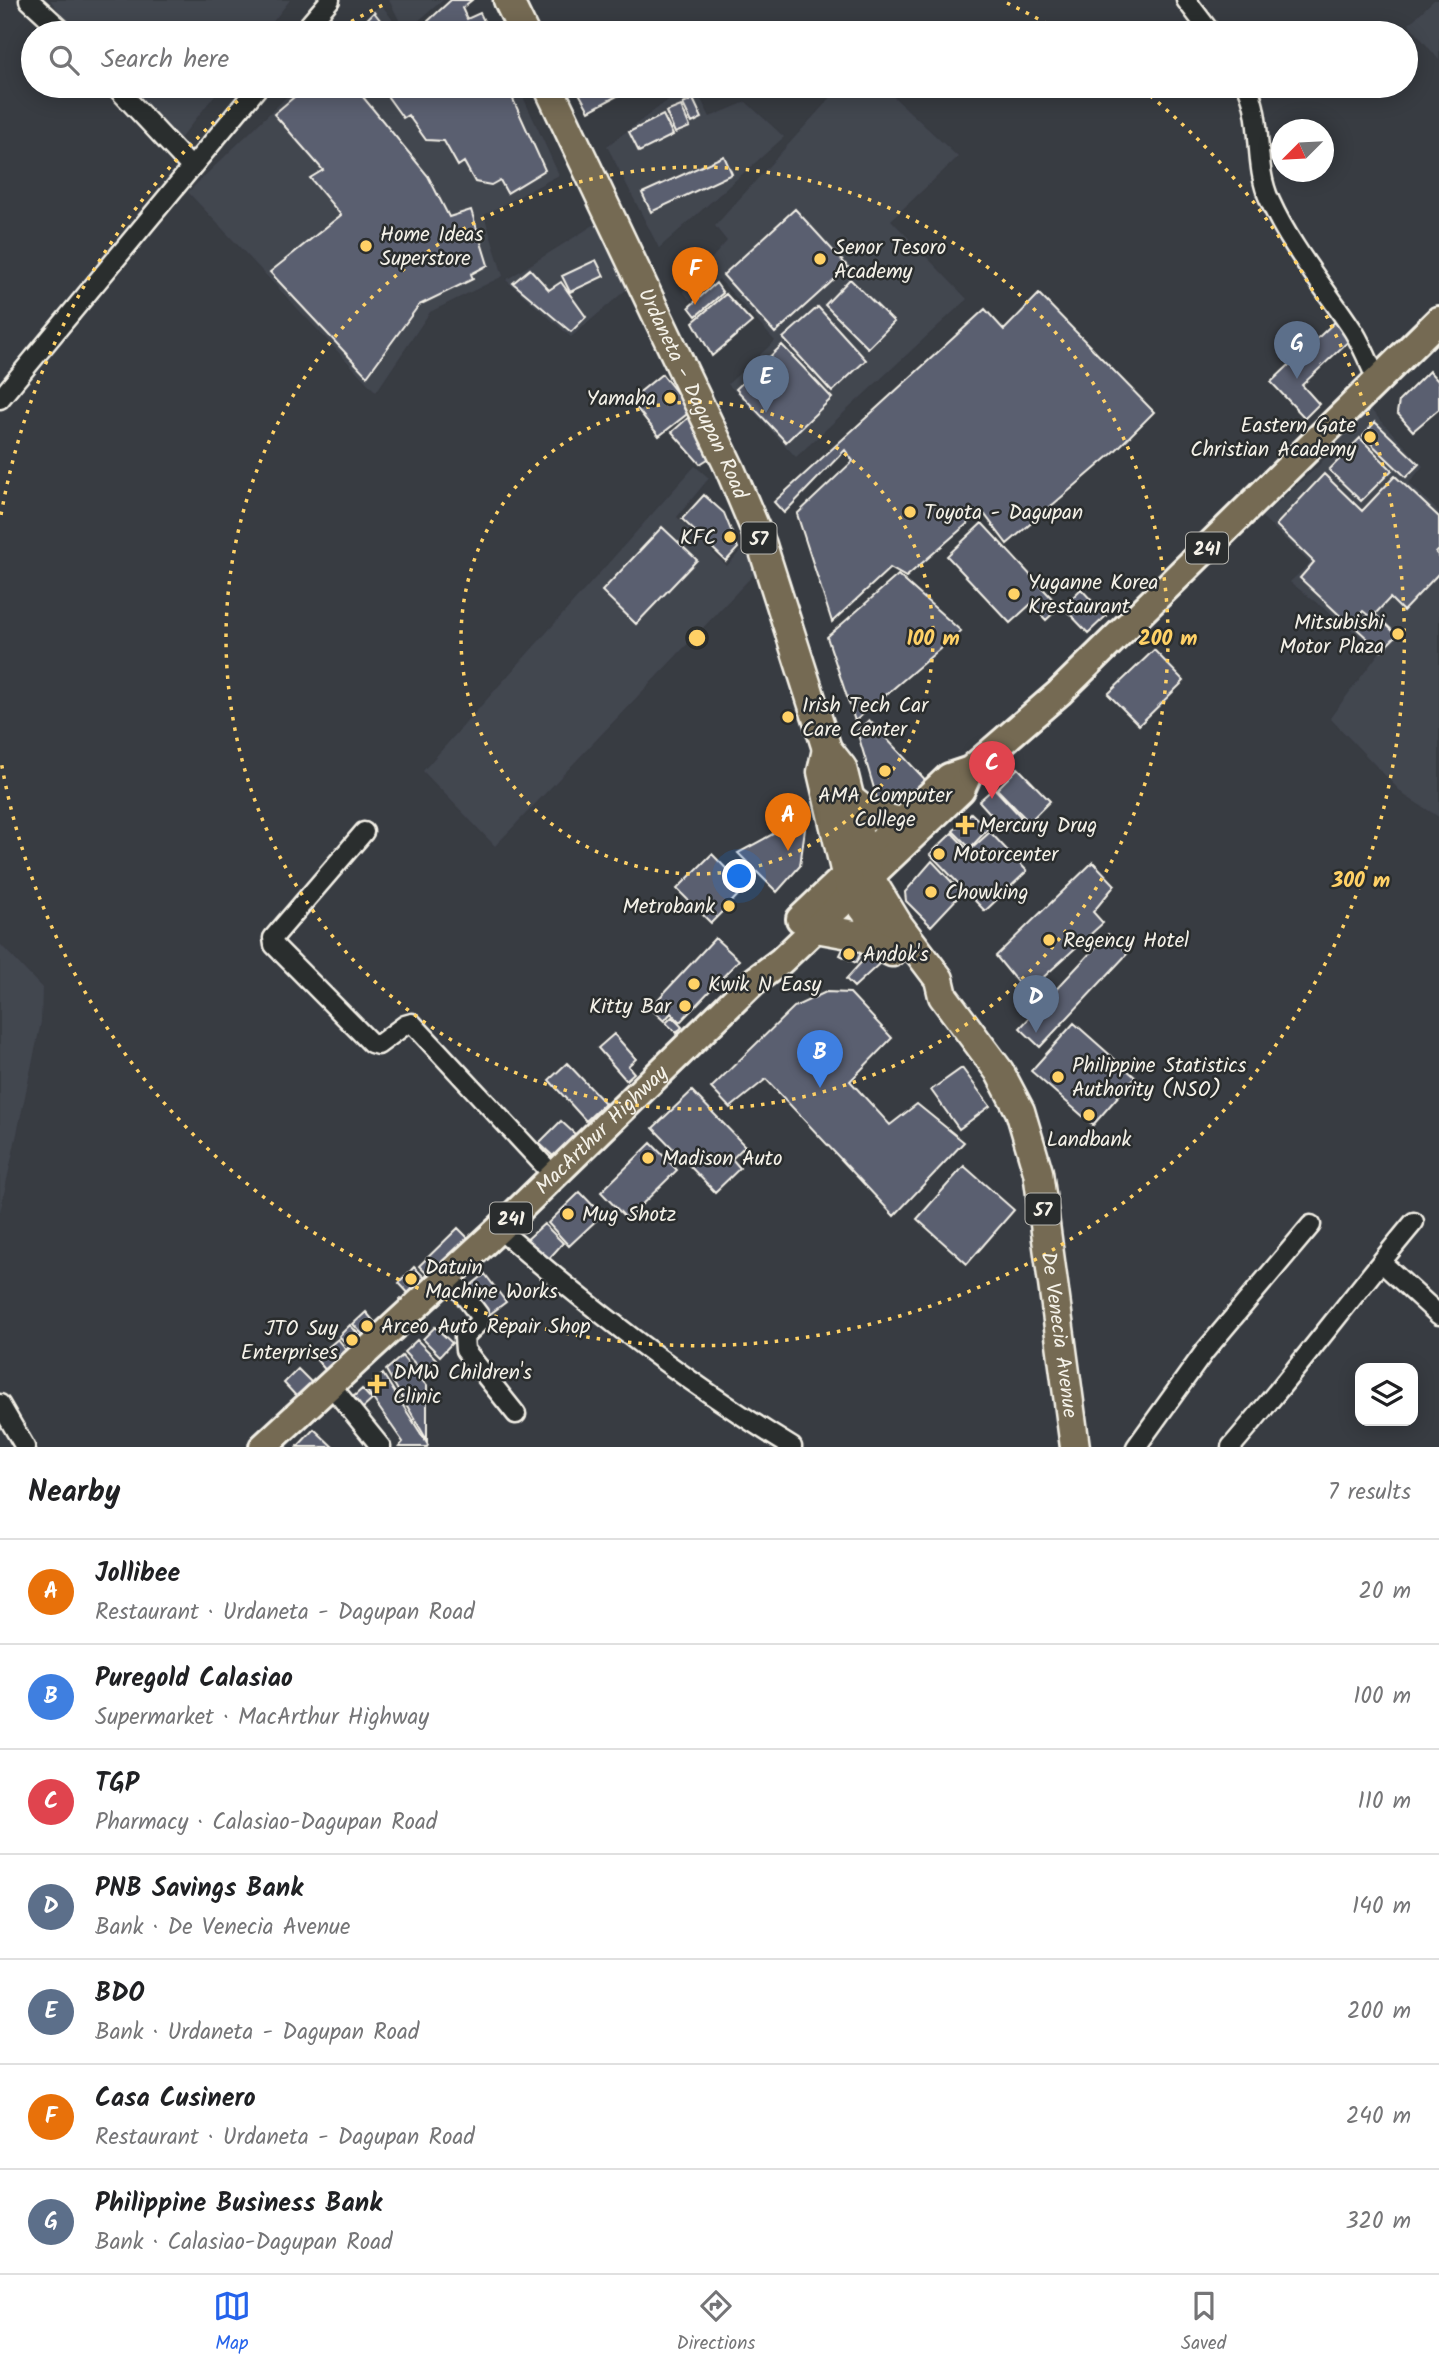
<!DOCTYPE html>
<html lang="en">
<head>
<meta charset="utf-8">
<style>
	body { margin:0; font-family:Kalam,sans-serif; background:#f2f2f2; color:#202124 }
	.controls { position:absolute; right:21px; bottom:21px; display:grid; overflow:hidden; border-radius:14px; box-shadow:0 4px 18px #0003 }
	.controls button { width:63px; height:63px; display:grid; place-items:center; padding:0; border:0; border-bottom:2px solid #e0e0e0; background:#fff; color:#202124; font:35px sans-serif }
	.compass { position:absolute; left:1271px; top:119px; width:63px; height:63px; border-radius:50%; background:#fff; box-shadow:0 4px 18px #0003; rotate:246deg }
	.you { position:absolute; left:740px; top:877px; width:24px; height:24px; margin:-18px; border:5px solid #fff; border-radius:50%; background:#1a73e8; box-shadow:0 0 0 10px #1a73e833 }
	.badge { display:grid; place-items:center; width:46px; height:46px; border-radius:50%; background:#2563eb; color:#fff; font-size:23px; font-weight:700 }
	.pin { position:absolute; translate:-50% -58px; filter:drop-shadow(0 2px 4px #0008) }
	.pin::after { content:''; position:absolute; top:37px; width:24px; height:21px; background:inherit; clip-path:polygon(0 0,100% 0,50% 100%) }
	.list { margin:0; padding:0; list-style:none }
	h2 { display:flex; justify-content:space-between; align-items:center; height:91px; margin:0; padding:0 28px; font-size:30px }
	h2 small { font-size:23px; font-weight:400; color:#757577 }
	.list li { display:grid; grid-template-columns:46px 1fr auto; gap:21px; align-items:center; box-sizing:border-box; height:105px; padding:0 28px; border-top:2px solid #e0e0e0 }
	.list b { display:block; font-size:26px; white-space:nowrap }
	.list p { margin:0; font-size:23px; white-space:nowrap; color:#757577 }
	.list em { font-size:23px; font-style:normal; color:#757577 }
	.icon { flex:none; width:38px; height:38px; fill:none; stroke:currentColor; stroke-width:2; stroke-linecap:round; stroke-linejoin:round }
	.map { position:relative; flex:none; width:1439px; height:1447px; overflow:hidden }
	.search { position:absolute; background:#fff; box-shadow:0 4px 18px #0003; left:21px; right:21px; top:21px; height:77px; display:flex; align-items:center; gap:18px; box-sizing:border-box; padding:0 24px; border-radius:38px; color:#757577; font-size:26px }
	.sheet { height:826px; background:#fff }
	nav { display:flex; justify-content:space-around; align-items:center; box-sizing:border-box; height:98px; border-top:2px solid #e0e0e0; background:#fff; font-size:19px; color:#757577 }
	nav a { display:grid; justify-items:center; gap:4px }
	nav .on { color:#2563eb }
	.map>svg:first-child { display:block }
	.built { fill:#424650 }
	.building { fill:#5a5e70; stroke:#f4f1e8; stroke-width:2 }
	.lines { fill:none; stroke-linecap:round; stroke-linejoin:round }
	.minor-casing { stroke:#f4f1e8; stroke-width:23 }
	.primary-casing { stroke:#f4f1e8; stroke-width:32 }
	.trunk-casing { stroke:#f4f1e8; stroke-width:33 }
	.minor { stroke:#2a2d2e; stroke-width:18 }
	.primary { stroke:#756b52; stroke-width:26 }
	.trunk { stroke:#756b52; stroke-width:28 }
	.ring { fill:none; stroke:#ffd166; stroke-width:3.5; stroke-dasharray:3.5 7 }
	.poi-dot { fill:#ffd166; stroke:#2a2d2e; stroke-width:2.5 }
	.labels { text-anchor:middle; stroke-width:5; stroke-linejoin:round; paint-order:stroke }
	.shield { fill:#2a2d2e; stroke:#b7b6b0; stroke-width:2 }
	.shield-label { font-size:19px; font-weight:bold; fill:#f4f1e8 }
	.poi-label { font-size:21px; fill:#f4f1e8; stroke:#2a2d2e; text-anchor:start }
	.street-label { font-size:21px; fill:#f4f1e8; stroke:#2a2d2e }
	.centre { fill:#ffd166; stroke:#2a2d2e; stroke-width:3.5 }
	.ring-label { font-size:21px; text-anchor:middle; font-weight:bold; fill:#ffd166; stroke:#2a2d2e; stroke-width:5; stroke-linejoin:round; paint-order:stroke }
</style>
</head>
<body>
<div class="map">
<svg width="1439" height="1447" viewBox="0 0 1439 1447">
	<rect width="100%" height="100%" fill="#383c42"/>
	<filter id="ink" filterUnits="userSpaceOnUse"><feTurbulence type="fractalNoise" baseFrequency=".0143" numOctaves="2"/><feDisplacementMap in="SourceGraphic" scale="14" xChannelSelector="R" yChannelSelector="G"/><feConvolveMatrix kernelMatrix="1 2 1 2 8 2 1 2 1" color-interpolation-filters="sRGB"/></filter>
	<g filter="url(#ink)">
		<!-- built -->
		<path class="built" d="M 50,0 L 290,0 L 264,33 L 77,33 Z
			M 389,0 L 443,0 L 405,32 Z
			M 1434,0 L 1439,0 L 1439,60 L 1409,24 Z
			M 381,4 L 402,33 L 351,33 Z
			M 127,86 L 222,86 L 179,140 Z
			M 298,86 L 518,86 L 559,175 L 484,215 L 503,276 L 430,312 L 376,392 L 188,192 Z
			M 687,86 L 694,86 L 710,117 L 746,102 L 784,137 L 659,248 L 607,146 Z
			M 841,86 L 882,86 L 958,157 L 891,220 L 967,299 L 796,457 L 728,384 L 775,341 L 719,279 L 690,301 L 683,291 L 727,241 L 715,226 Z
			M 597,223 L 628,288 L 571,337 L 506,280 Z
			M 1369,408 L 1423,466 L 1409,483 L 1439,512 L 1439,817 L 1404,795 L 1330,718 L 1380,652 L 1290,582 L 1310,563 L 1262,517 L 1318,466 Z
			M 695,466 L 709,478 L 677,517 L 727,566 L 744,547 L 756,572 L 495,846 L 423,771 Z
			M 0,944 L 42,988 L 41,1022 L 0,1212 Z"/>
		<!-- building -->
		<path class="building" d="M 451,0 L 472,0 L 462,8 L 467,19 L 480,13 L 490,33 L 415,33 Z
			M 374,12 L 390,33 L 354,33 Z
			M 307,86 L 354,86 L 428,176 L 449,217 L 471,210 L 488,265 L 471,274 L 473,279 L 419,305 L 367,376 L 270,272 L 341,215 L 310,178 L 323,170 L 274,114 Z
			M 380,86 L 507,86 L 545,170 L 507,193 L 500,180 L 491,185 L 475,182 L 464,162 L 458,166 L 444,141 L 426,140 L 408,115 L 403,118 Z
			M 575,86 L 614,86 L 619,95 L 589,111 Z
			M 693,99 L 702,118 L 692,123 L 683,104 Z
			M 681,106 L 690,127 L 675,133 L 666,112 Z
			M 663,115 L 673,135 L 639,152 L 629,132 Z
			M 724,156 L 732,174 L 651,212 L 642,193 Z
			M 795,209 L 848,267 L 775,333 L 723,275 Z
			M 596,260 L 604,276 L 570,292 L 562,276 Z
			M 530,269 L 549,290 L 561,282 L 586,317 L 571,332 L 513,283 Z
			M 850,279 L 894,322 L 868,348 L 825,305 Z
			M 716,283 L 723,293 L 696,316 L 689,307 Z
			M 726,294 L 752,322 L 712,356 L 693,322 Z
			M 1039,294 L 1154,412 L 1114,452 L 1007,544 L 982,511 L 906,577 L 890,568 L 832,622 L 797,514 L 853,461 L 845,450 L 784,513 L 774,502 L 985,309 L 1004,330 Z
			M 818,307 L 866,360 L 832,392 L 783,338 Z
			M 1338,319 L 1354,336 L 1302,385 L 1319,404 L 1305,418 L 1271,382 Z
			M 782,345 L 832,398 L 786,442 L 736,389 Z
			M 1429,371 L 1439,382 L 1439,409 L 1413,431 L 1397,413 L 1399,401 Z
			M 662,374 L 691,411 L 659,436 L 630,400 Z
			M 690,416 L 711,457 L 700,464 L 672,432 Z
			M 1375,422 L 1419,464 L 1406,477 L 1363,436 Z
			M 1360,438 L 1392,470 L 1361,501 L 1329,470 Z
			M 1324,474 L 1362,511 L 1395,476 L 1439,517 L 1439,550 L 1436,553 L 1439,556 L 1439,573 L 1403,611 L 1390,598 L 1375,614 L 1397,635 L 1381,651 L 1356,628 L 1368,615 L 1363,611 L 1350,625 L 1300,578 L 1314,562 L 1276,525 Z
			M 704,495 L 724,513 L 738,548 L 726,561 L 682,519 Z
			M 982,523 L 1060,607 L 1046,620 L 1031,604 L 1010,623 L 947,556 Z
			M 662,527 L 697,560 L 636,624 L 602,591 Z
			M 898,575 L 961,631 L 855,721 L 827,637 Z
			M 1081,589 L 1106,616 L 1088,633 L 1063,607 Z
			M 1154,650 L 1184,681 L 1139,725 L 1108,694 Z
			M 869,720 L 932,787 L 897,817 L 881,812 L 857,731 Z
			M 1018,768 L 1050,801 L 1029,822 L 997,789 Z
			M 994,788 L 1021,817 L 1006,831 L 979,801 Z
			M 971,813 L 988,829 L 970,848 L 953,831 Z
			M 778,817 L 806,821 L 800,866 L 777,892 L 738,853 L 773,834 Z
			M 990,832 L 1027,871 L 985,911 L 930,854 L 952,833 L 969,851 Z
			M 712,854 L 745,888 L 711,923 L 677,889 Z
			M 932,861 L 962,893 L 931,926 L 906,901 L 905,892 Z
			M 1093,862 L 1115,885 L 1093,912 L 1103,923 L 1026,993 L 996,956 Z
			M 1108,934 L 1128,953 L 1040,1047 L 1020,1028 Z
			M 715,938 L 739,960 L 680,1022 L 671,1013 L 664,1021 L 650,1008 Z
			M 845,945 L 861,953 L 856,963 L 840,955 Z
			M 867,956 L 879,964 L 854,987 L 846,979 Z
			M 826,992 L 850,993 L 892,1038 L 850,1081 L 890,1125 L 917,1104 L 964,1142 L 894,1216 L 766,1079 L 730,1108 L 711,1088 L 794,1007 Z
			M 672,1017 L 682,1027 L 677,1033 L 666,1023 Z
			M 1074,1023 L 1135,1077 L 1093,1125 L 1031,1071 Z
			M 614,1034 L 636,1059 L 628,1066 L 634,1073 L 626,1080 L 598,1048 Z
			M 567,1063 L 605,1103 L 586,1121 L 549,1080 Z
			M 962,1068 L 990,1106 L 959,1129 L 931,1090 Z
			M 692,1091 L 745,1146 L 732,1159 L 740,1168 L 715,1192 L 653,1128 Z
			M 561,1121 L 576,1135 L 554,1157 L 539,1143 Z
			M 651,1143 L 677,1170 L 627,1219 L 601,1192 Z
			M 964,1166 L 1014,1210 L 967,1264 L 917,1219 Z
			M 580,1192 L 602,1215 L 569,1246 L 548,1223 Z
			M 544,1224 L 563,1243 L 545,1263 L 523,1243 Z
			M 458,1228 L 470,1240 L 431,1278 L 419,1266 Z
			M 414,1267 L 426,1279 L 410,1295 L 399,1283 Z
			M 485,1274 L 506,1302 L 486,1317 L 465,1290 Z
			M 366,1312 L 376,1324 L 364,1336 L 353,1324 Z
			M 350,1325 L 362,1338 L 351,1348 L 339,1336 Z
			M 435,1327 L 452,1343 L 440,1356 L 423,1339 Z
			M 338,1339 L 350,1354 L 328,1373 L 315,1358 Z
			M 417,1340 L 436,1359 L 423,1372 L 404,1352 Z
			M 402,1356 L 427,1386 L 427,1440 L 386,1370 Z
			M 298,1369 L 312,1383 L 297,1397 L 284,1383 Z
			M 383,1374 L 428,1445 L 427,1447 L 399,1447 L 403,1442 L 366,1389 Z
			M 362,1389 L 372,1400 L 361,1410 L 351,1399 Z
			M 314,1429 L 333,1447 L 297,1447 Z"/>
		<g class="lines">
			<!-- minor casing -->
			<g class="minor-casing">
				<path id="minor" d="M 29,0 L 65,33
					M 1186,0 L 1211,33
					M 302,33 L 330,0
					M 115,86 L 191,167
					M 1247,86 C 1264,122 1253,165 1270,201 C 1291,248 1326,289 1354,332 C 1363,347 1370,365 1377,380
					M 0,399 L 259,86
					M 364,832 L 273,938 L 274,945 L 371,1043 L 378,1045 L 405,1025 L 412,1023 L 554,1176
					M 499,1229 C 591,1309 688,1384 792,1447
					M 1381,1262 L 1439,1315
					M 449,1275 L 479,1315 L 479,1322 L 464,1337 L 465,1350 L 516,1414
					M 329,1383 L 381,1447
					M 0,1404 L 25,1447
					M 1136,1447 L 1205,1351 L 1311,1225
					M 1231,1447 C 1294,1374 1352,1296 1414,1222"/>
			</g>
			<!-- primary casing -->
			<g class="primary-casing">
				<g id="primary">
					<path d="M 800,919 L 949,777 L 970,770 L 1059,693 L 1439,320"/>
					<path id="s1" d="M 263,1447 L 499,1229 L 753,982 L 781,961 L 961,790 L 970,770"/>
				</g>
			</g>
			<!-- trunk casing -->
			<g class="trunk-casing">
				<g id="trunk">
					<path d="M 508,0 L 524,33"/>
					<path id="s2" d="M 548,86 L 730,469 L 762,545 L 827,749 L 842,768 L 869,877 L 899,926 L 939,979 L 943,996 L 999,1071 L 1020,1111 L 1038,1172 L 1075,1447"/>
					<path d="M 827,749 L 822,772 L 846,874 L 853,894 L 892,947"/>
					<path d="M 851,800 L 869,814 L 901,822"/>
					<path d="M 816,928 L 860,936 L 892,952"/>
				</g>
			</g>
			<!-- minor -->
			<use href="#minor" class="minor"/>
			<!-- primary -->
			<use href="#primary" class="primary"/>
			<!-- trunk -->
			<use href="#trunk" class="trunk"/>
		</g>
	</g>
	<!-- distance rings -->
	<g class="ring">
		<circle cx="697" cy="638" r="236"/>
		<circle cx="697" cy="638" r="471"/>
		<path d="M1 515A707 707 0 0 1 252 89M333 32A707 707 0 0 1 387 3M1007 3A707 707 0 0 1 1061 32M1142 89A707 707 0 1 1 1 761"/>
	</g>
	<!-- markers -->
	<g class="poi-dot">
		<circle cx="366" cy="246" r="7"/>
		<circle cx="820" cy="259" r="7"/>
		<circle cx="670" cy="398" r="7"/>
		<circle cx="1370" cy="437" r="7"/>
		<circle cx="910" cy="512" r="7"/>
		<circle cx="730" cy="537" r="7"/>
		<circle cx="1014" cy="594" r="7"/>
		<circle cx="1398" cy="634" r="7"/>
		<circle cx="788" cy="717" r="7"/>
		<circle cx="885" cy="771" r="7"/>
		<path d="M961.5 814.5h7v7h7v7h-7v7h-7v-7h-7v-7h7z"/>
		<circle cx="939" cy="854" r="7"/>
		<circle cx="931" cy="892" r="7"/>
		<circle cx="729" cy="906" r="7"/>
		<circle cx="1049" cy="940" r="7"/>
		<circle cx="849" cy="954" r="7"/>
		<circle cx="694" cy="984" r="7"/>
		<circle cx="685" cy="1006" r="7"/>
		<circle cx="1058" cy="1077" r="7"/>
		<circle cx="1089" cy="1115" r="7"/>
		<circle cx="648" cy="1158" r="7"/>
		<circle cx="568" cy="1214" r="7"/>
		<circle cx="411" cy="1279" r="7"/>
		<circle cx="367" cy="1326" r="7"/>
		<circle cx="352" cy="1340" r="7"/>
		<path d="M373.5 1373.5h7v7h7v7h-7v7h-7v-7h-7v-7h7z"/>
	</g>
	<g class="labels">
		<!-- shield labels -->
		<g class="shield">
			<rect x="741.5" y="522.5" width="35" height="31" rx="5"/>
			<rect x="1186" y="532.5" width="42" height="31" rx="5"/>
			<rect x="1025.5" y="1193.5" width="35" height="31" rx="5"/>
			<rect x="490" y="1202.5" width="42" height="31" rx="5"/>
		</g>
		<g class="shield-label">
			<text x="759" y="545">57</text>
			<text x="1207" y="555">241</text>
			<text x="1043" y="1216">57</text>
			<text x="511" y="1225">241</text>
		</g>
		<!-- poi labels -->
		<g class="poi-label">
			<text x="380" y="241">Home Ideas<tspan x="380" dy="24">Superstore</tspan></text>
			<text x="834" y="254">Senor Tesoro<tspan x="834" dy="24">Academy</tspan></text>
			<text x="656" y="405" text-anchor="end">Yamaha</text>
			<text x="1356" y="432" text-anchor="end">Eastern Gate<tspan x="1356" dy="24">Christian Academy</tspan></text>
			<text x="924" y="519">Toyota - Dagupan</text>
			<text x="716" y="544" text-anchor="end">KFC</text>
			<text x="1028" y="589">Yuganne Korea<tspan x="1028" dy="24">Krestaurant</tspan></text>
			<text x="1384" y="629" text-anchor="end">Mitsubishi<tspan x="1384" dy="24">Motor Plaza</tspan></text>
			<text x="802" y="712">Irish Tech Car<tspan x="802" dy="24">Care Center</tspan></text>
			<text x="885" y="802" text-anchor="middle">AMA Computer<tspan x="885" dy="24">College</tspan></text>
			<text x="979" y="832">Mercury Drug</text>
			<text x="953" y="861">Motorcenter</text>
			<text x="945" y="899">Chowking</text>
			<text x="715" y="913" text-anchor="end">Metrobank</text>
			<text x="1063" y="947">Regency Hotel</text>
			<text x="863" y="961">Andok's</text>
			<text x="708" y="991">Kwik N Easy</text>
			<text x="671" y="1013" text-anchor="end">Kitty Bar</text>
			<text x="1072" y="1072">Philippine Statistics<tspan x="1072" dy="24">Authority (NSO)</tspan></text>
			<text x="1089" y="1146" text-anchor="middle">Landbank</text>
			<text x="662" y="1165">Madison Auto</text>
			<text x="582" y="1221">Mug Shotz</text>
			<text x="425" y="1274">Datuin<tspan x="425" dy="24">Machine Works</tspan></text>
			<text x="381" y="1333">Arceo Auto Repair Shop</text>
			<text x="338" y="1335" text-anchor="end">JTO Suy<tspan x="338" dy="24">Enterprises</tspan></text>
			<text x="393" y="1379">DMW Children's<tspan x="393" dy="24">Clinic</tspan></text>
		</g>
		<!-- street labels -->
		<g class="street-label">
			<text dy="7" stroke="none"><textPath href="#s2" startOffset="340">Urdaneta - Dagupan Road</textPath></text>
			<text dy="7" stroke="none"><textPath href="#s1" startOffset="464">MacArthur Highway</textPath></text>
			<text dy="7" stroke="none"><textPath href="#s2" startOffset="1365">De Venecia Avenue</textPath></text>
		</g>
	</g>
	<circle cx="697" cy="638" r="10" class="centre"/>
	<g class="ring-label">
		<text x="933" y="645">100 m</text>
		<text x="1168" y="645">200 m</text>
		<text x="1361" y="887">300 m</text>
	</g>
</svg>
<div class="controls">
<button><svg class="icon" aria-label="layers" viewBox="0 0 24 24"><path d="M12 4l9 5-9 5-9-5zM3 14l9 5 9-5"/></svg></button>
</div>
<svg class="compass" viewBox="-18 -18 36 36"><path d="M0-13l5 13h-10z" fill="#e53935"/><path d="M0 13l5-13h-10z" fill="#757577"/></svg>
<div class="you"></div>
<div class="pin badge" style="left:788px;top:851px;background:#e8710a">A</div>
<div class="pin badge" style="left:820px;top:1088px;background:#3f7fe0">B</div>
<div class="pin badge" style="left:992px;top:799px;background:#e0444e">C</div>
<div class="pin badge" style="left:1036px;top:1033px;background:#5c6f8a">D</div>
<div class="pin badge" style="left:766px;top:413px;background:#5c6f8a">E</div>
<div class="pin badge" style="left:695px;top:305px;background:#e8710a">F</div>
<div class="pin badge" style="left:1297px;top:379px;background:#5c6f8a">G</div>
<div class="search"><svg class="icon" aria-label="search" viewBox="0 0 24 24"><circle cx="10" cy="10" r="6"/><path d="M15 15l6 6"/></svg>Search here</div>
</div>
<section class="sheet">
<h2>Nearby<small>7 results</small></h2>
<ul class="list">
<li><span class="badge" style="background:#e8710a">A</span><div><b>Jollibee</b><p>Restaurant · Urdaneta - Dagupan Road</p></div><em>20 m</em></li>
<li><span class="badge" style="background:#3f7fe0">B</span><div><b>Puregold Calasiao</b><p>Supermarket · MacArthur Highway</p></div><em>100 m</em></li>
<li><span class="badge" style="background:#e0444e">C</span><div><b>TGP</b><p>Pharmacy · Calasiao-Dagupan Road</p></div><em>110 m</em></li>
<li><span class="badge" style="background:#5c6f8a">D</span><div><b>PNB Savings Bank</b><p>Bank · De Venecia Avenue</p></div><em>140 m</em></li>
<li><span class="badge" style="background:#5c6f8a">E</span><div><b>BDO</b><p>Bank · Urdaneta - Dagupan Road</p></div><em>200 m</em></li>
<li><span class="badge" style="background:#e8710a">F</span><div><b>Casa Cusinero</b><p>Restaurant · Urdaneta - Dagupan Road</p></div><em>240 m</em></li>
<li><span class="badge" style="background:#5c6f8a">G</span><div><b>Philippine Business Bank</b><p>Bank · Calasiao-Dagupan Road</p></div><em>320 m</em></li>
</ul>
</section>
<nav>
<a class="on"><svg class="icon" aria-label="map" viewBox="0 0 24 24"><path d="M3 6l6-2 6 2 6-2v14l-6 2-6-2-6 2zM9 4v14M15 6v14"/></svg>Map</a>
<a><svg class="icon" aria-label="directions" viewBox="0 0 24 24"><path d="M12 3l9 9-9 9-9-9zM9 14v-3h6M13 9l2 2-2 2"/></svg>Directions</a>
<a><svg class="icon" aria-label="saved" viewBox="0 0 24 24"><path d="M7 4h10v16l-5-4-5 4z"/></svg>Saved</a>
</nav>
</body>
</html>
